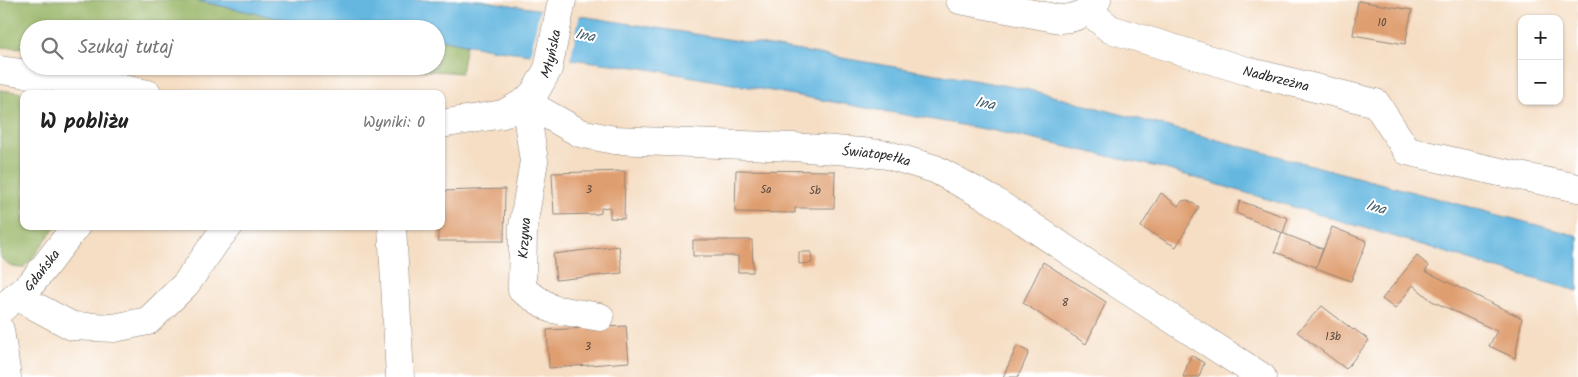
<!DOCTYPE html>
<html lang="pl">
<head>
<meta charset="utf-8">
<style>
	body { margin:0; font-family:Kalam,sans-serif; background:#f2f2f2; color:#222 }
	.controls { position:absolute; right:15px; top:15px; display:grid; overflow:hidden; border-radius:10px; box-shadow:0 1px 4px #0004 }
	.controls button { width:45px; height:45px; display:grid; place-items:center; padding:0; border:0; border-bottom:1px solid #e0e0e0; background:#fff; color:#222; font:25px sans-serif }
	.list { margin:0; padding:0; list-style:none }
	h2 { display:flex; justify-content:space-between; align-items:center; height:65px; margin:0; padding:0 20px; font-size:21px }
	h2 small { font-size:16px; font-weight:400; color:#767676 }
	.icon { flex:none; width:28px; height:28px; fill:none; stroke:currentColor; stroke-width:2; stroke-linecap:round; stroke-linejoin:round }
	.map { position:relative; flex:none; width:1578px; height:377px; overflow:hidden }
	.search { position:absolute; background:#fff; box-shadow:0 1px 4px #0004; left:20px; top:20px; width:425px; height:55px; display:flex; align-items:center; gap:12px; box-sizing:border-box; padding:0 18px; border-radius:28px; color:#767676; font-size:19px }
	.panel { position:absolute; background:#fff; box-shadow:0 1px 4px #0004; left:20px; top:90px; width:425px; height:140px; border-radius:10px }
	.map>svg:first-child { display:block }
	.forest { fill:#99b567; stroke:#627049 }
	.water { fill:#65b7e0; stroke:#487186 }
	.pier { fill:#f5dec4 }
	.building { fill:#df9e70 }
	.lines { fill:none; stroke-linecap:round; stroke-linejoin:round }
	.minor-casing { stroke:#908478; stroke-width:29 }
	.major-casing { stroke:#908478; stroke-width:29 }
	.minor { stroke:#fff; stroke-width:28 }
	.major { stroke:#fff; stroke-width:28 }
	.labels { text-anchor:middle; stroke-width:4; stroke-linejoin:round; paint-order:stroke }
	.number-label { font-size:11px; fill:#58483c }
	.street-label { font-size:14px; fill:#2b2b2b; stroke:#fff }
	.water-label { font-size:15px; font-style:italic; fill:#3f5c6a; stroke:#fff }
</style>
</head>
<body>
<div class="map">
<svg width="1578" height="377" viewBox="0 0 1578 377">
	<rect width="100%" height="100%" fill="#fff"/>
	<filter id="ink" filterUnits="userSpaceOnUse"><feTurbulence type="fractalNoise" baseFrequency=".02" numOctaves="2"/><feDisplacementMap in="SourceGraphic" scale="10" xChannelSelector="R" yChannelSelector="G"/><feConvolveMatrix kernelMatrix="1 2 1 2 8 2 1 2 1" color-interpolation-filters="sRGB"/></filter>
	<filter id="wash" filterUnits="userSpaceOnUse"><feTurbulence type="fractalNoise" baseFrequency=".0096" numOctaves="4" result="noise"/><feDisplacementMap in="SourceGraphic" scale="20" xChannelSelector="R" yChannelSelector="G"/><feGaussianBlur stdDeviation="1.12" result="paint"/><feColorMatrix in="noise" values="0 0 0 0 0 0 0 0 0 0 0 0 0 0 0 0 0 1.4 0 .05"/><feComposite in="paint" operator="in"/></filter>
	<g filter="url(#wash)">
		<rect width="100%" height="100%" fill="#f5dec4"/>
		<!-- forest -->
		<path class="forest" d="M 0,0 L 194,0 L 305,24 L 350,29 L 29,29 L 29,48 L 0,47 Z
			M 436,38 L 466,44 L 461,73 L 364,66 L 436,66 Z
			M 0,90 L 34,94 L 24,94 L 24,226 L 56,226 L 31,260 L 23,268 C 11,268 6,265 0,256 Z"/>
		<!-- water -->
		<path class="water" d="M 194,0 L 479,0 L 771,46 L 1026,89 L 1578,236 L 1578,291 L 1488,266 L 1429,247 L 1162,168 L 995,131 L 643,68 L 490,49 L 436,38 L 436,29 L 350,29 L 305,24 Z"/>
		<!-- pier -->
		<path class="pier" d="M 540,8 L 580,14 L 570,61 L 530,56 Z"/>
		<g id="blocks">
			<!-- building -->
			<path class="building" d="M 1358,1 L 1412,10 L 1405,44 L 1353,35 Z
				M 736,170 L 835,171 L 834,208 L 795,208 L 795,213 L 735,212 Z
				M 625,171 L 624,219 L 610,218 L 610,207 L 601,208 L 601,213 L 597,214 L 554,215 L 552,173 Z
				M 505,189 L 504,241 L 438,241 L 438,226 L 441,226 L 441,191 Z
				M 1161,193 L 1178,206 L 1182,201 L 1187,200 L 1199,207 L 1176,247 L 1141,227 Z
				M 1240,201 L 1288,218 L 1283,233 L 1236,213 Z
				M 1332,227 L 1367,241 L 1351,281 L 1316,268 Z
				M 1282,233 L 1323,249 L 1316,267 L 1275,252 Z
				M 693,240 L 752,240 L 753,272 L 738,272 L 738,256 L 693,256 Z
				M 619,246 L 622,273 L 556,280 L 553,254 Z
				M 799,252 L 811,252 L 812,263 L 799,264 Z
				M 1417,256 L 1429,266 L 1425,271 L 1522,318 L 1515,358 L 1489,346 L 1497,331 L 1432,301 L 1413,285 L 1395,309 L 1382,299 Z
				M 1043,262 L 1106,302 L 1086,344 L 1023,303 Z
				M 1322,306 L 1353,330 L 1354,329 L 1369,340 L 1346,369 L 1297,332 Z
				M 626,326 L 629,362 L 549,368 L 547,330 Z
				M 1017,346 L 1029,352 L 1018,377 L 1003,377 Z
				M 1191,355 L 1204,363 L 1199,377 L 1183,377 Z"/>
		</g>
	</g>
	<g filter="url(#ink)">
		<use href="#blocks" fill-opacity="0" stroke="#908478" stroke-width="1"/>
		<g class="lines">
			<!-- minor casing -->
			<g class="minor-casing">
				<g id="minor">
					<path d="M 960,0 L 1060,19 C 1078,18 1086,14 1097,0"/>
					<path id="s1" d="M 1089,11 L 1110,29 L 1247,71 L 1376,103 L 1407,151 L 1500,172 L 1578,188"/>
					<path d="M 0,70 L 98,84 L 148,94"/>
					<path id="s2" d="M 525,102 L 580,133 L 614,140 L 793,147 L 862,152 L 888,155 L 935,169 L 994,201 L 1121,286 L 1262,377"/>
					<path d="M 525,102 L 534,161 L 523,227 L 522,290 L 552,309 L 600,317"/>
					<path id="s3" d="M 441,124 L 503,114 L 525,102 L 535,92 L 548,69 L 562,0"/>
					<path d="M 392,226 L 400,377"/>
					<path d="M 16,296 L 72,326 L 114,328 L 148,321 L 186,284 L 219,237 L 229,226"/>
					<path id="s4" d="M 0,310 L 31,284 L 76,226"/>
				</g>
			</g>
			<!-- major casing -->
			<g class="major-casing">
				<path id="major" d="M 0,330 L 7,377"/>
			</g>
			<!-- minor -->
			<use href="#minor" class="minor"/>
			<!-- major -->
			<use href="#major" class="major"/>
		</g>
	</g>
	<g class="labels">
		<!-- number labels -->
		<g class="number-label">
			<text x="1382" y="26">10</text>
			<text x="589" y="193">3</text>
			<text x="766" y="193">5a</text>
			<text x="815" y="194">5b</text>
			<text x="1065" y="306">8</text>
			<text x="1333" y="340">13b</text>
			<text x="588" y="350">3</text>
		</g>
		<!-- street labels -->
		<g class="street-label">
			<text dy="5" stroke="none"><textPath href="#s3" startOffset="144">Młyńska</textPath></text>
			<text dy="5" stroke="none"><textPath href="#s1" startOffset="201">Nadbrzeżna</textPath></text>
			<text dy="5" stroke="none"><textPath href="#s2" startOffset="361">Światopełka</textPath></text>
			<text transform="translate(524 238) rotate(-86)" y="5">Krzywa</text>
			<text dy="5" stroke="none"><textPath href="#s4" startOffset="58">Gdańska</textPath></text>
		</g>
		<!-- water labels -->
		<g class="water-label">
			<text transform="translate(585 35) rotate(10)" y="5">Ina</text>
			<text transform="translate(985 103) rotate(10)" y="5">Ina</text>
			<text transform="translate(1376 207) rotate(15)" y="5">Ina</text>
		</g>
	</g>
</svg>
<div class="controls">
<button>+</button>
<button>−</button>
</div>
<div class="search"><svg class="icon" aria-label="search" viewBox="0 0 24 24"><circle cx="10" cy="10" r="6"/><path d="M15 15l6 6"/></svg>Szukaj tutaj</div>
<section class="panel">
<h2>W pobliżu<small>Wyniki: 0</small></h2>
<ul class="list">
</ul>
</section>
</div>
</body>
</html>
